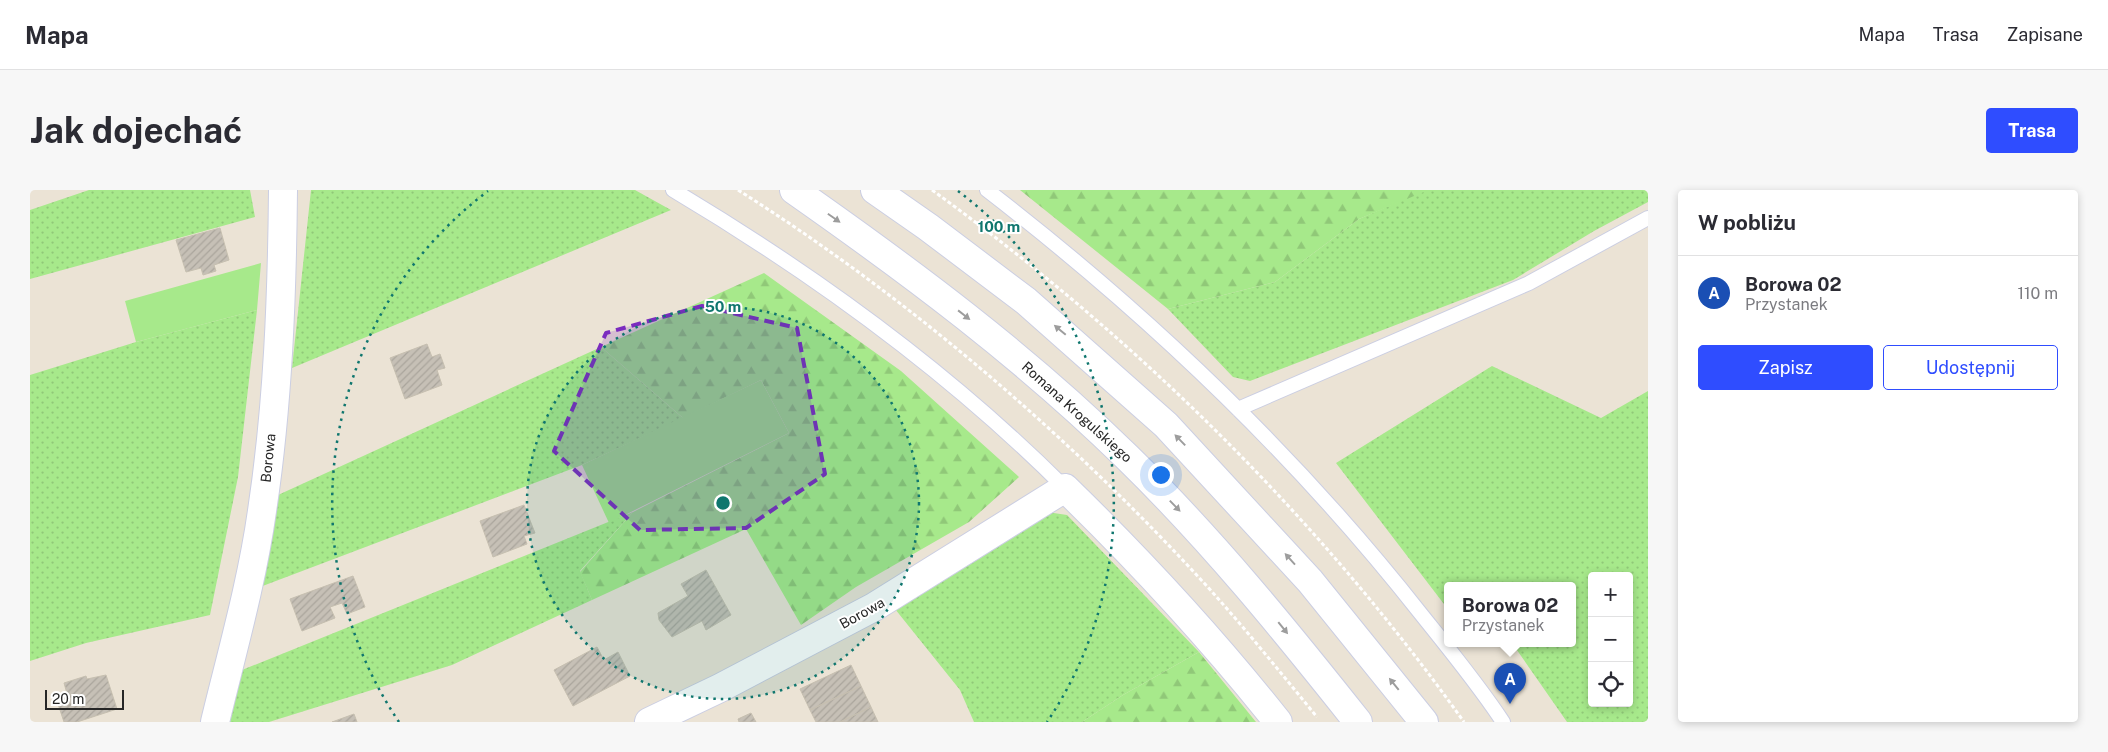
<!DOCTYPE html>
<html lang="pl">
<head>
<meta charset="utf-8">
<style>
	body { margin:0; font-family:"Public Sans",sans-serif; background:#f7f7f7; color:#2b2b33 }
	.controls { position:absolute; right:15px; bottom:15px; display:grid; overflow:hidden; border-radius:5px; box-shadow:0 2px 8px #0003 }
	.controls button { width:45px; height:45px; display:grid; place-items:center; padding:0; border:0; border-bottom:1px solid #e1e1e2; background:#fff; color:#2b2b33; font:25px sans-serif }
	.scale { position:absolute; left:15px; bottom:12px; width:79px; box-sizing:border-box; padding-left:5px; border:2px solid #262626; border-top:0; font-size:14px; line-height:18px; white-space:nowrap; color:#262626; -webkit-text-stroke:4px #fff; paint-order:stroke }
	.you { position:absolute; left:1130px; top:284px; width:18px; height:18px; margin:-12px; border:4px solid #fff; border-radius:50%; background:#1a73e8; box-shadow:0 0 0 8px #1a73e833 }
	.badge { display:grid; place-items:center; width:32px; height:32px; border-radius:50%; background:#2f4dff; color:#fff; font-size:16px; font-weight:700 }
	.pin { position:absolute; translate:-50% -41px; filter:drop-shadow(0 1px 2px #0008) }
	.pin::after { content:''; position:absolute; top:26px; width:18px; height:15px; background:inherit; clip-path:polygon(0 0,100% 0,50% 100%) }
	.popup { position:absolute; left:1414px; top:392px; width:132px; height:65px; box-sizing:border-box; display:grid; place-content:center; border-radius:5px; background:#fff; filter:drop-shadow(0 1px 4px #0005); font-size:16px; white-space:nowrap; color:#7c7c81 }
	.popup b { font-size:19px; color:#2b2b33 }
	.popup::after { content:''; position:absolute; left:50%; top:100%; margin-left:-10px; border:10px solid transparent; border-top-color:#fff }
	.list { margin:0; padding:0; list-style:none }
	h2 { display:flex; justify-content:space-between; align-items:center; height:65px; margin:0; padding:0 20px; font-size:21px }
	h2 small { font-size:16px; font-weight:400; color:#7c7c81 }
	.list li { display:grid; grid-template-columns:32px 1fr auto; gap:15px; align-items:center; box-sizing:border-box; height:75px; padding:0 20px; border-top:1px solid #e1e1e2 }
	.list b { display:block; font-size:19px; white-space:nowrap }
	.list p { margin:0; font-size:16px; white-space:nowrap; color:#7c7c81 }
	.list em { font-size:16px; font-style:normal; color:#7c7c81 }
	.actions { display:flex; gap:10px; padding:15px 20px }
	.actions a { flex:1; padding:11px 0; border:1px solid #2f4dff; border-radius:5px; text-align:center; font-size:18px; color:#2f4dff }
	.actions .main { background:#2f4dff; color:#fff }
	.icon { flex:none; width:28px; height:28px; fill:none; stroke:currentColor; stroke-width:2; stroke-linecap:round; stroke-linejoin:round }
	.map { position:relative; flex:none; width:1618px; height:532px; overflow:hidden; border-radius:5px }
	header { display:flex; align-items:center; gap:30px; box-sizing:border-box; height:70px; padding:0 25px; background:#fff; border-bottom:1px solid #e1e1e2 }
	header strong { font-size:24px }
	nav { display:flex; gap:28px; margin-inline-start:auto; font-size:18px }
	.intro { display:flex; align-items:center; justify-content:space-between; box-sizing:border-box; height:120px; padding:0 30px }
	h1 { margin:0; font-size:35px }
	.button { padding:12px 22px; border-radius:5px; background:#2f4dff; color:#fff; font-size:18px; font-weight:700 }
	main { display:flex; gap:30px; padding:0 30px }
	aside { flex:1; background:#fff; border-radius:5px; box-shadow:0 2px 8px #0003 }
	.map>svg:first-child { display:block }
	.grass { fill:url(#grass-dots); fill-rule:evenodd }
	.forest { fill:url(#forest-firs) }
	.garden { fill:#a7e98b }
	.building { fill:url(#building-hatch); stroke:#c6bfb0 }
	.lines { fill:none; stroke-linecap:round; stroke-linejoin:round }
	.lane-casing { stroke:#cbcee2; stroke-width:16 }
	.street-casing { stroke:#cbcee2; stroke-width:30 }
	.secondary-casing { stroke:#cbcee2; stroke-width:30 }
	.path { stroke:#fff; stroke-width:3; stroke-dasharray:4 2.5; stroke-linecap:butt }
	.lane { stroke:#fff; stroke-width:14 }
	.street { stroke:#fff; stroke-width:28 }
	.secondary { stroke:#fff; stroke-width:28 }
	.oneway { fill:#9d9d9d }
	.marked { fill:#7b2cbf; fill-opacity:0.2; stroke:#7b2cbf; stroke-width:4; stroke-dasharray:10 6; stroke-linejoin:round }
	.ring { fill:none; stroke:#0f766e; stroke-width:2.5; stroke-dasharray:2.5 5 }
	.labels { text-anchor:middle; stroke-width:4; stroke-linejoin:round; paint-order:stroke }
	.street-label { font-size:14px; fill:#262626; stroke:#fff }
	.centre { fill:#0f766e; stroke:#fff; stroke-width:2.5 }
	.ring-label { font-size:15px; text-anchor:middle; font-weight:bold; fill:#0f766e; stroke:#fff; stroke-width:4; stroke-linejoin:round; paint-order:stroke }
</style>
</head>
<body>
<header>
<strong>Mapa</strong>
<nav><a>Mapa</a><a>Trasa</a><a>Zapisane</a></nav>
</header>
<div class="intro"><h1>Jak dojechać</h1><a class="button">Trasa</a></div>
<main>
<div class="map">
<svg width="1618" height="532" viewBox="0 0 1618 532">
	<defs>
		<pattern id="grass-dots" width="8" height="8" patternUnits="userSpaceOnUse" patternTransform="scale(1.25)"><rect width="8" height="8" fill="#a7e98b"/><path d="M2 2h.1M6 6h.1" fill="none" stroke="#90c878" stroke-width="1.8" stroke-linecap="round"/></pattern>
		<pattern id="forest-firs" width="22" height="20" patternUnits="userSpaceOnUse" patternTransform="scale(1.25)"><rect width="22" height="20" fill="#a7e98b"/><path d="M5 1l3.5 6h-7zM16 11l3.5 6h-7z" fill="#90c878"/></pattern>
		<pattern id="building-hatch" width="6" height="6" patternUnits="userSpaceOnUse" patternTransform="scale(1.25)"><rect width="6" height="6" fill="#c6c0b6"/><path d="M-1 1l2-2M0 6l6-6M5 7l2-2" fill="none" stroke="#aaa59c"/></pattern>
	</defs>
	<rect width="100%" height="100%" fill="#ebe3d5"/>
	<!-- grass -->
	<path class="grass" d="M 59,0 L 220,0 L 225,27 L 0,89 L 0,20 Z
		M 281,0 L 605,0 L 641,20 L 262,178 Z
		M 1395,0 L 1618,0 L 1618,12 L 1564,41 L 1483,90 L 1220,191 L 1203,187 L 1138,119 L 1245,92 L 1329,29 Z
		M 227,120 L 208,287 L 180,425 L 56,453 L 0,471 L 0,185 L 106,152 Z
		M 571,157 L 653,228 L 552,275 L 230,397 L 248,305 Z
		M 1462,176 L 1571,228 L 1618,201 L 1618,532 L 1537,532 L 1482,453 L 1542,453 L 1542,395 L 1418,395 L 1417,418 L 1306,273 ZM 1562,386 L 1599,386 L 1599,513 L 1562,513 Z
		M 603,322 L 550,381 L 562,410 L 422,475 L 239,532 L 200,532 L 212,480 Z
		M 1017,322 L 1037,325 L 1169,462 L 1093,505 L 1052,532 L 944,532 L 930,500 L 861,414 Z"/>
	<!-- forest -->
	<path class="forest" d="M 990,0 L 1395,0 L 1396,1 L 1329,29 L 1245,92 L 1138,119 Z
		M 734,83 L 871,181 L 989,287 L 939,332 L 826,397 L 771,435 L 716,339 L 562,410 L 550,382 L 603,322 L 759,243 L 731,190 L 653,228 L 571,157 Z
		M 1169,462 L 1226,532 L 1052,532 L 1093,505 Z"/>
	<!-- garden -->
	<path class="garden" d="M 231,73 L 227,120 L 106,152 L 95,111 Z
		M 731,190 L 759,243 L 579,333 L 552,275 Z"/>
	<!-- building -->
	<path class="building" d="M 190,38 L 199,70 L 184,75 L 186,81 L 173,85 L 171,78 L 156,82 L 146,50 Z
		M 397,154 L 402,167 L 410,164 L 415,178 L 407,180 L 412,195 L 375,209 L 360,168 Z
		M 494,315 L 505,343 L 494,346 L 497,354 L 463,367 L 450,331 Z
		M 676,380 L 701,425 L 676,440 L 672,431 L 642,447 L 629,430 L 628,423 L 658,406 L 651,394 Z
		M 323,386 L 335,417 L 317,424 L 312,413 L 300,417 L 305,428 L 272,441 L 260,409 Z
		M 567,457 L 574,470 L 588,462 L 600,486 L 543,516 L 524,480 Z
		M 821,475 L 831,496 L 780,520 L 770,499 Z
		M 76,485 L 87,519 L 47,532 L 34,532 L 27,511 L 38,507 L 34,493 L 56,486 L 57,489 Z
		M 831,496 L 841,517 L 810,532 L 786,532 L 780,520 Z
		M 841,517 L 848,532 L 810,532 Z
		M 721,523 L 726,532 L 709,532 L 708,529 Z
		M 324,524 L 327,532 L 302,532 Z"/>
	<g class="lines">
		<!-- lane casing -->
		<g class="lane-casing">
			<path id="lane" d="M 643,0 C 784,84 919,182 1035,298
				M 957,0 C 1118,124 1265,264 1391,424 C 1419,459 1448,494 1473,532
				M 1208,219 L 1499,93 L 1618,28"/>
		</g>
		<!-- street casing -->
		<g class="street-casing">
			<path id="street" d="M 185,532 C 202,462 222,392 232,321 C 248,215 252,107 253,0
				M 619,532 L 690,498 L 844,417 L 1035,298 C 1111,372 1182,449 1248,532"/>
		</g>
		<!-- secondary casing -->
		<g class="secondary-casing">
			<path id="secondary" d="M 764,0 C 881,82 995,167 1097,267 C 1181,349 1255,440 1328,532
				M 845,0 L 898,37 L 996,111 L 1136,235 L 1280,391 L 1394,532"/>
		</g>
		<!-- path -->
		<path class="path" d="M 708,0 C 878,107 1039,246 1175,394 C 1214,437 1250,482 1287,527
			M 902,0 C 1105,147 1288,327 1434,532"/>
		<!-- lane -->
		<use href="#lane" class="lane"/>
		<!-- street -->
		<use href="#street" class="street"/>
		<!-- secondary -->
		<use href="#secondary" class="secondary"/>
	</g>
	<!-- one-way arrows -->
	<defs><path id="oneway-solid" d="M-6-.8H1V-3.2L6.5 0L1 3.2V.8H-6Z" transform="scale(1.25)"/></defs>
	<g class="oneway">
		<use href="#oneway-solid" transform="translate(804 28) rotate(35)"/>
		<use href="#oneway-solid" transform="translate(934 125) rotate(38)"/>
		<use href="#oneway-solid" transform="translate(1030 140) rotate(-140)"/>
		<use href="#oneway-solid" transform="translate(1150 250) rotate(-134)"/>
		<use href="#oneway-solid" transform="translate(1145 316) rotate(46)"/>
		<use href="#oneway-solid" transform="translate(1260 369) rotate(-132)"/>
		<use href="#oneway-solid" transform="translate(1253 438) rotate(51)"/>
		<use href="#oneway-solid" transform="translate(1364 494) rotate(-129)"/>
	</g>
	<!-- marked area -->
	<path class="marked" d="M 672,116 L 767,138 L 795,284 L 716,338 L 610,340 L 524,261 L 576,143 Z"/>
	<!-- distance rings -->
	<circle cx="693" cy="313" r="196" fill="#0f766e" fill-opacity=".12"/>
	<g class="ring">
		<circle cx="693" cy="313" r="196"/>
		<path d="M369 532A391 391 0 0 1 458 1M928 1A391 391 0 0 1 1017 532"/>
	</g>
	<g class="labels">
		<!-- street labels -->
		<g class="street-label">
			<text transform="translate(1047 222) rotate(42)" y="5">Romana Krogulskiego</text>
			<text transform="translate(238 268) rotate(-84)" y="5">Borowa</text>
			<text transform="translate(832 423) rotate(-29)" y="5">Borowa</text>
		</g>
	</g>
	<circle cx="693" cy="313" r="8" class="centre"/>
	<g class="ring-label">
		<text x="969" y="42">100 m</text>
		<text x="693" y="122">50 m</text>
	</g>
</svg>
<div class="controls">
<button>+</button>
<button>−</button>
<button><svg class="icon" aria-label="locate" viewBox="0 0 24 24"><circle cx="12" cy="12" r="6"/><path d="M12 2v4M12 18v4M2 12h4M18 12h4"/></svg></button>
</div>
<div class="scale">20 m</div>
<div class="you"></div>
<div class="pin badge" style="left:1480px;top:514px;background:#1a4fb4">A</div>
<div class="popup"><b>Borowa 02</b>Przystanek</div>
</div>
<aside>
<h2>W pobliżu<small></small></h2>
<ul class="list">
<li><span class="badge" style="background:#1a4fb4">A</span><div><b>Borowa 02</b><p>Przystanek</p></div><em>110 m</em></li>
</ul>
<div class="actions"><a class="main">Zapisz</a><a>Udostępnij</a></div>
</aside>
</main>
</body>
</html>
